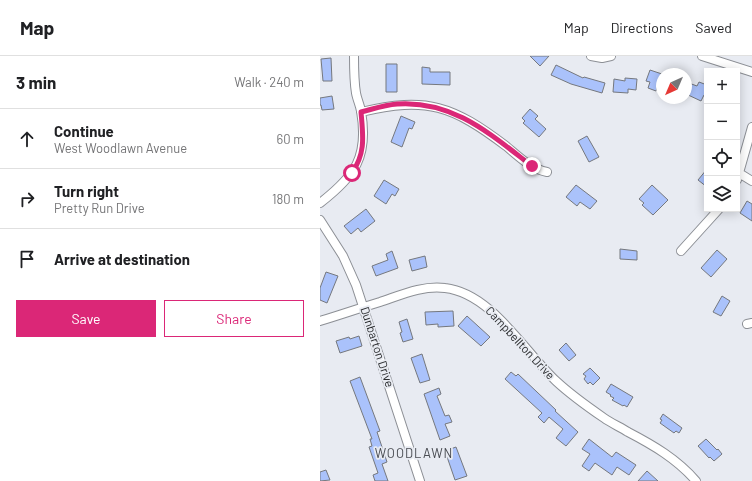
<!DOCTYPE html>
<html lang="en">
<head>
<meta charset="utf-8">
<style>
	body { margin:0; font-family:Barlow,sans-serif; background:#f6f6f6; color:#202124 }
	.controls { position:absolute; right:12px; top:12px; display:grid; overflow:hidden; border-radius:0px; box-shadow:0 2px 10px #0003 }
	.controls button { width:36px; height:36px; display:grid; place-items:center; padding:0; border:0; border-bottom:1px solid #e0e0e0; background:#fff; color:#202124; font:20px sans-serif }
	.compass { position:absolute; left:336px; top:12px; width:36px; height:36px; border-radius:50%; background:#fff; box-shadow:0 2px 10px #0003; rotate:224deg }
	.stop { position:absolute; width:12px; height:12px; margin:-9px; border:3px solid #db2777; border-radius:50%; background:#fff }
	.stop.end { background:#db2777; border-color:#fff; box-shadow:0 1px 4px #0008 }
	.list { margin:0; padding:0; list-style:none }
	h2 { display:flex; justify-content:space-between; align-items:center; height:52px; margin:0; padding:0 16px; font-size:17px }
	h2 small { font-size:13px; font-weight:400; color:#757577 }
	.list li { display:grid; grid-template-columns:26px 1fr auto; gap:12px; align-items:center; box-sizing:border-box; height:60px; padding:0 16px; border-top:1px solid #e0e0e0 }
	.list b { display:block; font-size:15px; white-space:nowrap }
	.list p { margin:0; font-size:13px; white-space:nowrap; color:#757577 }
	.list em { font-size:13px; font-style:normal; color:#757577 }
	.actions { display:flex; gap:8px; padding:12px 16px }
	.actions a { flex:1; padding:9px 0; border:1px solid #db2777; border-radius:0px; text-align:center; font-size:14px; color:#db2777 }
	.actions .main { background:#db2777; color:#fff }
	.icon { flex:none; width:22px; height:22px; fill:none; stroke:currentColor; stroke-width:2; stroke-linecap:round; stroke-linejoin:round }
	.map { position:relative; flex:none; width:432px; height:425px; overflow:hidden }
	header { display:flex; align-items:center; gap:24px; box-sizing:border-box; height:56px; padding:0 20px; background:#fff; border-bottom:1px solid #e0e0e0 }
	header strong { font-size:19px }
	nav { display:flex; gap:22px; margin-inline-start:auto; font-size:14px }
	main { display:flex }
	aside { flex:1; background:#fff }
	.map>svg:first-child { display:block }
	.building { fill:#aac2fb; stroke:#75787e }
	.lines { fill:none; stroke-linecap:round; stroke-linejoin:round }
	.minor-casing { stroke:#8c8f95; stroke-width:10 }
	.minor { stroke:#fff; stroke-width:8 }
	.route { stroke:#db2777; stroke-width:5 }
	.labels { text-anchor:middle; stroke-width:3.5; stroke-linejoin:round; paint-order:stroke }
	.street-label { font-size:12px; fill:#2a2c2e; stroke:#e8ebf2 }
	.neighbourhood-label { font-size:13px; letter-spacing:1px; fill:#4a4d53; stroke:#e8ebf2 }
</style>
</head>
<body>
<header>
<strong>Map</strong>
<nav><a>Map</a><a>Directions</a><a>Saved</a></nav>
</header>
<main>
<aside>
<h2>3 min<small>Walk · 240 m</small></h2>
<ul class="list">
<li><svg class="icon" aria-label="ahead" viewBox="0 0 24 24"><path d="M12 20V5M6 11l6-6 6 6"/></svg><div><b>Continue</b><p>West Woodlawn Avenue</p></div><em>60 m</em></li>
<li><svg class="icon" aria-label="right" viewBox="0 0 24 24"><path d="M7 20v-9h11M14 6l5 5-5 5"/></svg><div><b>Turn right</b><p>Pretty Run Drive</p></div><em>180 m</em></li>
<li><svg class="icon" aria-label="arrive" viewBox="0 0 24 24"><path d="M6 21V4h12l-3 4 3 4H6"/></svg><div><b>Arrive at destination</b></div></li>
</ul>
<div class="actions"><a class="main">Save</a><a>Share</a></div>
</aside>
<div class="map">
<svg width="432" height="425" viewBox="0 0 432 425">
	<rect width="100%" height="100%" fill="#e8ebf2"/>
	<!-- building -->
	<path class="building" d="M 210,0 L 229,0 L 220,10 Z
		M 11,2 L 12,25 L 3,25 L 1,3 Z
		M 66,8 L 77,8 L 77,36 L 66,36 Z
		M 236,9 L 263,22 L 264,21 L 285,27 L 282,37 L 251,28 L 231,19 Z
		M 102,11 L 110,12 L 110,16 L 130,16 L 130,29 L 102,28 Z
		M 330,14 L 342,18 L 336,35 L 328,32 L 330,26 L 326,25 Z
		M 305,22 L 317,23 L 316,34 L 308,33 L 308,37 L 293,36 L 294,23 L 305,25 Z
		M 366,26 L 377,30 L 379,26 L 387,29 L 387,41 L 384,39 L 381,45 L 366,38 Z
		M 12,40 L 14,53 L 2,54 L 1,49 L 0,49 L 0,42 Z
		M 210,53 L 218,60 L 215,63 L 226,73 L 219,81 L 203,67 L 205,65 L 202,62 Z
		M 81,60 L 95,66 L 92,73 L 89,72 L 82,91 L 71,86 Z
		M 267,80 L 279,101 L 269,106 L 258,85 Z
		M 387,113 L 387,131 L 378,124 Z
		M 64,124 L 79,133 L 75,140 L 72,138 L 66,148 L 54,140 Z
		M 256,129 L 277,145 L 270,153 L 260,146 L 257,150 L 246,141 Z
		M 332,129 L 348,144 L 333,159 L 322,149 L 324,147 L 319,143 Z
		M 427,145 L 432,148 L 432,165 L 420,157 Z
		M 46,153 L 55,165 L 41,176 L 38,172 L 31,178 L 24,170 Z
		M 300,193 L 317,195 L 317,204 L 300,203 Z
		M 397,194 L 407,203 L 391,221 L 381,212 Z
		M 72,195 L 78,212 L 56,220 L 52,210 L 68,204 L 66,198 Z
		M 105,200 L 107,211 L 92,215 L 89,204 Z
		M 6,216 L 18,220 L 7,247 L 0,244 L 0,232 Z
		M 402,240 L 410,245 L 401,260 L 393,256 Z
		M 133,255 L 134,270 L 118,271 L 118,268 L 106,269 L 105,256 Z
		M 147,260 L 170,281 L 161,290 L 138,270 Z
		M 87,263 L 93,283 L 83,286 L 80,277 L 82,276 L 79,266 Z
		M 39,280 L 42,290 L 20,297 L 16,285 L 29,281 L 30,283 Z
		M 246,287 L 256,299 L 249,305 L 239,294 Z
		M 102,298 L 110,324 L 100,327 L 91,302 Z
		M 270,312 L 280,322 L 273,329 L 270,326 L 268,328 L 264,323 L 266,320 L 263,318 Z
		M 191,316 L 196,320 L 198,318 L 236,354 L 235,355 L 258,376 L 246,390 L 236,382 L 243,373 L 229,361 L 224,367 L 218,361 L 222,357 L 185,323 Z
		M 40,321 L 60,375 L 57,376 L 67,406 L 62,408 L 68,425 L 55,425 L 53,419 L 58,417 L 49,391 L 52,390 L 50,383 L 52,383 L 30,325 Z
		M 291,328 L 313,341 L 307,351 L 304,349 L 303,350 L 292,344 L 294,342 L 290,340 L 291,339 L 286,336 Z
		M 119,332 L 121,338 L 117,340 L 125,360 L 129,359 L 132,366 L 125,368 L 130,380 L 120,384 L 104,338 Z
		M 343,358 L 362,372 L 359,377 L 356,375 L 354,377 L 340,367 L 342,364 L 340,363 Z
		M 269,383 L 292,401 L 296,396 L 316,409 L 309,419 L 297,411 L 292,419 L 275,407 L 269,415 L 262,410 L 270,398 L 262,393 Z
		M 386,383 L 397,394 L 398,393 L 402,398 L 394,405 L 390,401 L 389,402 L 378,390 Z
		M 136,391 L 147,420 L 135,424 L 125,395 Z
		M 6,414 L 10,424 L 0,425 L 0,416 Z
		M 327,415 L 338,425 L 318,425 Z"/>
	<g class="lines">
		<!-- minor casing -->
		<g class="minor-casing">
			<path id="minor" d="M 271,0 L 282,2 L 291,0
				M 382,0 L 432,16
				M 41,56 C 107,40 133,50 186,90 C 198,100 211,113 227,116
				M 419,117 L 432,125
				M 417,124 L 432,71
				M 0,147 C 35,120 49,101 41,55 C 40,49 37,43 36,37 C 34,25 34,12 34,0
				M 0,164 L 23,200 L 36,229 L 100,425
				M 361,195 L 399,153
				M 0,265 C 20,259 40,252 60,246 C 81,239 103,229 125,232 C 171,237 204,295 236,325 C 251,339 268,351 284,362 C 291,367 300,371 308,376 C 333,389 357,403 376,425
				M 427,268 L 432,267"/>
		</g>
		<!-- minor -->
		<use href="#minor" class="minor"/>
	</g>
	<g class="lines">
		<!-- route -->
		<path class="route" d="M 32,117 C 46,96 43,80 41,56 C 53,53 64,49 77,48 C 133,44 170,78 212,110"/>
	</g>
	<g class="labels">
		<!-- street labels -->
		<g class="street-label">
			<text transform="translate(200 287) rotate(47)" y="4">Campbellton Drive</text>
			<text transform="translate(57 291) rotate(72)" y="4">Dunbarton Drive</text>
		</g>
		<!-- neighbourhood labels -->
		<g class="neighbourhood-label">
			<text x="94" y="402">WOODLAWN</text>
		</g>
	</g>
</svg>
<div class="controls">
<button>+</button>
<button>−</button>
<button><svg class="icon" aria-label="locate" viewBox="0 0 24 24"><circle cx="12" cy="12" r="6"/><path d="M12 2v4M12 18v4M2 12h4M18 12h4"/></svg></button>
<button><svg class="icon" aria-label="layers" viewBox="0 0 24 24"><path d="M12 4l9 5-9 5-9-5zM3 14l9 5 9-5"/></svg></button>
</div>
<svg class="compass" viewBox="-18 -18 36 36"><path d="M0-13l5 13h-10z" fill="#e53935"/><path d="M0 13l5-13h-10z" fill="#757577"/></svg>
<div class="stop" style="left:32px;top:117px"></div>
<div class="stop end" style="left:212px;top:110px"></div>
</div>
</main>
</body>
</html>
